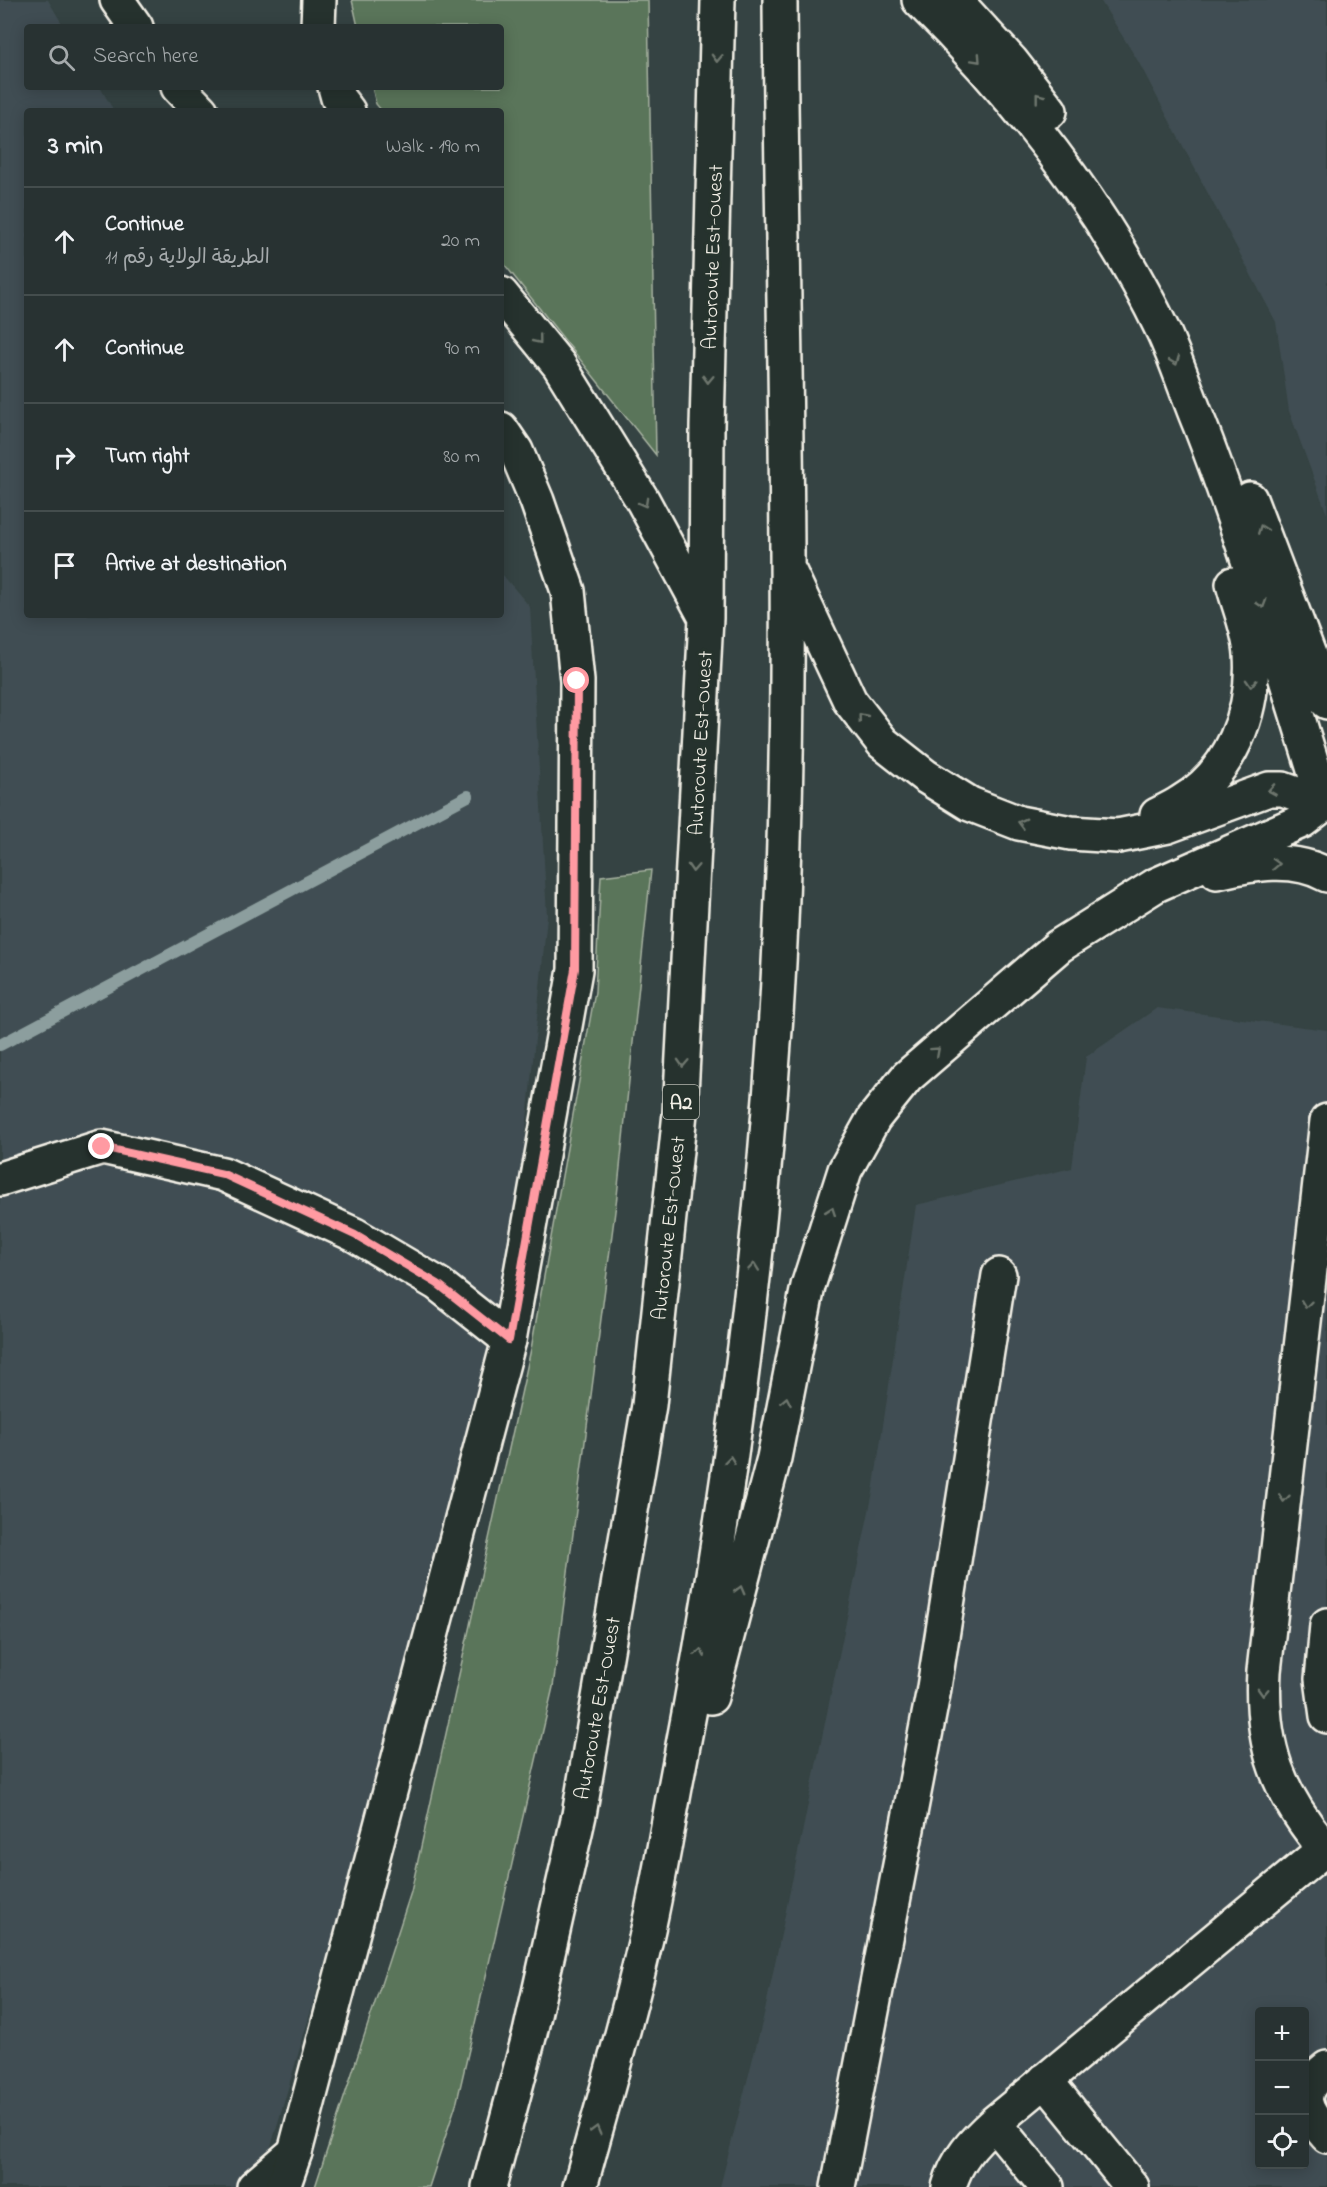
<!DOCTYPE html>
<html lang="en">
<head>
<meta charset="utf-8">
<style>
	body { margin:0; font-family:"Indie Flower","Playpen Sans Arabic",sans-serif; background:#303a3a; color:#f1f3f6 }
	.controls { position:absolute; right:18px; bottom:18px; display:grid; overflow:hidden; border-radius:6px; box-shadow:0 3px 15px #0003 }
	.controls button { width:54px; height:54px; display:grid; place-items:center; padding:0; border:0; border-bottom:2px solid #444d4d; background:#283232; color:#f1f3f6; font:30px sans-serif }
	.stop { position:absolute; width:18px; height:18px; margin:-14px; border:4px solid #ff9aa2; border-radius:50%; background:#fff }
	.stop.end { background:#ff9aa2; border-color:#fff; box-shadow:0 2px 6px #0008 }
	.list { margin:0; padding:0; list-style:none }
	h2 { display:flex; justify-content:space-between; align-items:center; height:78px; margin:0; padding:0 24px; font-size:26px }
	h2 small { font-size:20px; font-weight:400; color:#a5aaac }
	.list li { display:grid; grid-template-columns:39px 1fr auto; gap:18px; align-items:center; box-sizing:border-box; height:108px; padding:0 24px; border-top:2px solid #444d4d }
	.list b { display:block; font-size:22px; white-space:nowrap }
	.list p { margin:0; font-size:20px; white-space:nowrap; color:#a5aaac }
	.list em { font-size:20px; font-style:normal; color:#a5aaac }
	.icon { flex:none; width:33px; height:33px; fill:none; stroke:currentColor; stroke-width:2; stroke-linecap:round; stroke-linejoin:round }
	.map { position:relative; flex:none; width:1327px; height:2187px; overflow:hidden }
	.search { position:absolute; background:#283232; box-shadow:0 3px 15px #0003; left:24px; top:24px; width:480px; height:66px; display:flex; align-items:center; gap:15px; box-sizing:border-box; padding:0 21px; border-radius:6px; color:#a5aaac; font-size:22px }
	.panel { position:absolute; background:#283232; box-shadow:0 3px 15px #0003; left:24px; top:108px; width:480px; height:510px; border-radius:6px }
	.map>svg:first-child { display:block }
	.built { fill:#404e52; fill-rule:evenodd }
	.green { fill:#5a745a; stroke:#a7b2a1; stroke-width:1.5 }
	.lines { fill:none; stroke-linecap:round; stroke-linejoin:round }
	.stream { stroke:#8c9e9e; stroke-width:12 }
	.minor-casing { stroke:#f4f1e8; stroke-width:38 }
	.major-casing { stroke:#f4f1e8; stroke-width:38 }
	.highway-casing { stroke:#f4f1e8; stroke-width:38 }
	.minor { stroke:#26332d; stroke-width:33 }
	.major { stroke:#26332d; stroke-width:33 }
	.highway { stroke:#26332d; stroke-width:33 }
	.oneway { stroke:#6e766e }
	.route { stroke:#ff9aa2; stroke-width:8 }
	.labels { text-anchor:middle; stroke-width:6; stroke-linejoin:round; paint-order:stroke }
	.shield { fill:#26332d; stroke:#b6b8b0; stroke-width:1.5 }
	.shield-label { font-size:20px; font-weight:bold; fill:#f4f1e8 }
	.street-label { font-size:21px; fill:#f4f1e8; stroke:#26332d }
</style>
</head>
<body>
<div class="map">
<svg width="1327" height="2187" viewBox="0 0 1327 2187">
	<rect width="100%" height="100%" fill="#354343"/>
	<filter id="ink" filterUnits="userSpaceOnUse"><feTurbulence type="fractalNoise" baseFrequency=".0167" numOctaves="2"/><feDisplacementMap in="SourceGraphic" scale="12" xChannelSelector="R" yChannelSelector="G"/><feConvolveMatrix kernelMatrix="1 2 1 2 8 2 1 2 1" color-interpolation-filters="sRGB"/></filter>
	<g filter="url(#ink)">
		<!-- built -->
		<path class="built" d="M 0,0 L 48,0 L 64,27 L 27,27 L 27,87 L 100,87 L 114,111 L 27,111 L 27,615 L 501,615 L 501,573 L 530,607 L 547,916 L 514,1254 L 406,1688 L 259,2187 L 0,2187 Z
			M 1100,0 L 1327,0 L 1327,514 L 1289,411 L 1276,322 L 1138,61 Z
			M 1157,1008 L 1327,1030 L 1327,2187 L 720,2187 L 765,2011 L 873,1492 L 916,1205 L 1072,1168 L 1086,1057 ZM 1260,2012 L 1304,2012 L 1304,2164 L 1260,2164 Z"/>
		<!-- green -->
		<path class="green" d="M 352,0 L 648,0 L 656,455 L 501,260 L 501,111 L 382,111 L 376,104 L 372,87 L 501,87 L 501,27 L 358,27 Z
			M 651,870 L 617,1196 L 553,1687 L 457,2101 L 429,2187 L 315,2187 L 411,1892 L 531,1349 L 595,992 L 601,876 Z"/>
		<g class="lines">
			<!-- stream -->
			<path class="stream" d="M 0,1045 L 468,796"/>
			<!-- minor casing -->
			<g class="minor-casing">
				<path id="minor" d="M 1327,1121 L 1264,1671 C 1260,1746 1278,1794 1327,1851
					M 0,1179 L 102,1147 L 223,1174 L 355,1235 L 438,1284 L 509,1340
					M 1327,1625 L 1322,1679 L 1327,1716
					M 1327,2068 C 1294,2094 1303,2108 1327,2136
					M 1045,2080 L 1132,2187
					M 994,2123 L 1047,2187
					M 254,2187 L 295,2152
					M 838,2187 L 933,1694 L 999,1275
					M 949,2187 C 956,2160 974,2141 994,2123 L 1327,1847"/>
			</g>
			<!-- major casing -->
			<g class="major-casing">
				<path id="major" d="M 117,0 L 136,27
					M 178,87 L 201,111
					M 283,2187 L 295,2152 L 509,1340 L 575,970 L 577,681 L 568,591 L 537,501 L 516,451 L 501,429"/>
			</g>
			<!-- highway casing -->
			<g class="highway-casing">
				<path id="highway" d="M 919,0 C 1017,97 1103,206 1163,331 C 1177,361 1187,394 1200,425 C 1248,549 1285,678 1325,805
					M 955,0 L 1011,61 L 1050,111
					M 318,27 L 319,0
					M 335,87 L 338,98 L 348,111
					M 501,294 L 559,365 L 643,501 L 705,616
					M 1250,499 L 1327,702
					M 790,573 L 850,701 L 883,743 L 925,776 L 970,804 L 1019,823 L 1071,833 L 1118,836 L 1168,826 L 1269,789 L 1283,789 L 1327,805
					M 1157,815 C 1165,811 1174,807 1181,802 C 1231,773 1255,711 1251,655 C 1250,632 1239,607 1233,584
					M 1217,872 C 1253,864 1293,856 1327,875
					M 711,1697 L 774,1458 L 808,1286 L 845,1170 L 874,1118 L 907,1077 L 1059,946 L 1156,885 L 1302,821 L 1327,802
					M 489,2187 L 530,2033 L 579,1815 L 649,1405 L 680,1113 L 706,618 L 707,427 L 718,0
					M 580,2187 C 601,2109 625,2030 643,1951 C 657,1894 666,1835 677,1777 C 725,1531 758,1281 775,1030 C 798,688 782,343 780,0"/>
			</g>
			<!-- minor -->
			<use href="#minor" class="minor"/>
			<!-- major -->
			<use href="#major" class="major"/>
			<!-- highway -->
			<use href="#highway" class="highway"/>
		</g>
		<!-- one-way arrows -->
		<defs><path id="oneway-chevron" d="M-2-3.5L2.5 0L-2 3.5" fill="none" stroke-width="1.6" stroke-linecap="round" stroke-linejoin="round" transform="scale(1.5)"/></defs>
		<g class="oneway">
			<use href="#oneway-chevron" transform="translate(717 58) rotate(92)"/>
			<use href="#oneway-chevron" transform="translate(977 59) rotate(47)"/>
			<use href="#oneway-chevron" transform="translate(1039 97) rotate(-128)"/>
			<use href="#oneway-chevron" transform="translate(538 340) rotate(51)"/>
			<use href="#oneway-chevron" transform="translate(1175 361) rotate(69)"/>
			<use href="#oneway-chevron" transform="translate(708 379) rotate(92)"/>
			<use href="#oneway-chevron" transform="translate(644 503) rotate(61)"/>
			<use href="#oneway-chevron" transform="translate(1262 529) rotate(-111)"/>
			<use href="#oneway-chevron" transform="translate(1262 604) rotate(73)"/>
			<use href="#oneway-chevron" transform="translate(1251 683) rotate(93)"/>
			<use href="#oneway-chevron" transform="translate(862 717) rotate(-129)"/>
			<use href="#oneway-chevron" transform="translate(1272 790) rotate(171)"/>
			<use href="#oneway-chevron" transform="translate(1022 823) rotate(-165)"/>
			<use href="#oneway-chevron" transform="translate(1276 864) rotate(-2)"/>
			<use href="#oneway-chevron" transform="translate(693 868) rotate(93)"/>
			<use href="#oneway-chevron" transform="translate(936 1051) rotate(-42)"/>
			<use href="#oneway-chevron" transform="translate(683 1063) rotate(93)"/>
			<use href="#oneway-chevron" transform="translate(831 1211) rotate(-71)"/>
			<use href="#oneway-chevron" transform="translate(754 1267) rotate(-84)"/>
			<use href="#oneway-chevron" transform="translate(1306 1304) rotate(97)"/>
			<use href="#oneway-chevron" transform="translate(786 1401) rotate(-79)"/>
			<use href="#oneway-chevron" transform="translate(730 1460) rotate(-83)"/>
			<use href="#oneway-chevron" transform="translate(1284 1498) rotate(97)"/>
			<use href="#oneway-chevron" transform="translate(740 1590) rotate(-75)"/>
			<use href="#oneway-chevron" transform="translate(700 1653) rotate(-81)"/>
			<use href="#oneway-chevron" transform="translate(1263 1692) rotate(92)"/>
			<use href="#oneway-chevron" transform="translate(596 2130) rotate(-75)"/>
		</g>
	</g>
	<g class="lines" filter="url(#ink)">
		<!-- route -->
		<path class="route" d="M 102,1147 L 223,1174 L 355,1235 L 438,1284 L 509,1340 L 575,969 L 577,681"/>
	</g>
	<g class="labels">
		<!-- shield labels -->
		<rect class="shield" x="663" y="1085" width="36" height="34" rx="4.5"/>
		<g class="shield-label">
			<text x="681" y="1109">A2</text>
		</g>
		<!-- street labels -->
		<g class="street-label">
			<text transform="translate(712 257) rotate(-88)" y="7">Autoroute Est-Ouest</text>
			<text transform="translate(700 743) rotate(-87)" y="7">Autoroute Est-Ouest</text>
			<text transform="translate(668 1228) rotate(-84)" y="7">Autoroute Est-Ouest</text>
			<text transform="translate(597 1708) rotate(-80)" y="7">Autoroute Est-Ouest</text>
		</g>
	</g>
</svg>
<div class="controls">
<button>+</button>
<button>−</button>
<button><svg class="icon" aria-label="locate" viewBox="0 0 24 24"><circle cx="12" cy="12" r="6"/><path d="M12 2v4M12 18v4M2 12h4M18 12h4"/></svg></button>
</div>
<div class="stop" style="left:577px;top:681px"></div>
<div class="stop end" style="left:102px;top:1147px"></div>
<div class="search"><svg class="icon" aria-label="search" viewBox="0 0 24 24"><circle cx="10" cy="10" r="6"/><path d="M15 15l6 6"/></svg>Search here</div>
<section class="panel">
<h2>3 min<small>Walk · 190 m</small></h2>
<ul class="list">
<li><svg class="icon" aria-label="ahead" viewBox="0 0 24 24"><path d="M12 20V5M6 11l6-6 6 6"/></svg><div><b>Continue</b><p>الطريقة الولاية رقم 11</p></div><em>20 m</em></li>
<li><svg class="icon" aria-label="ahead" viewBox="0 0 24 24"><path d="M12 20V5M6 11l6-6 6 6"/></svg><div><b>Continue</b></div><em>90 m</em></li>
<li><svg class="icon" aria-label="right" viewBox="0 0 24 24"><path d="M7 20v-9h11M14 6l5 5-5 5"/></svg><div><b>Turn right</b></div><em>80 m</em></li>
<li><svg class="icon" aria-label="arrive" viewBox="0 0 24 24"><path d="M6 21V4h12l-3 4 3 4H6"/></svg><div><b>Arrive at destination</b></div></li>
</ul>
</section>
</div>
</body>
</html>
